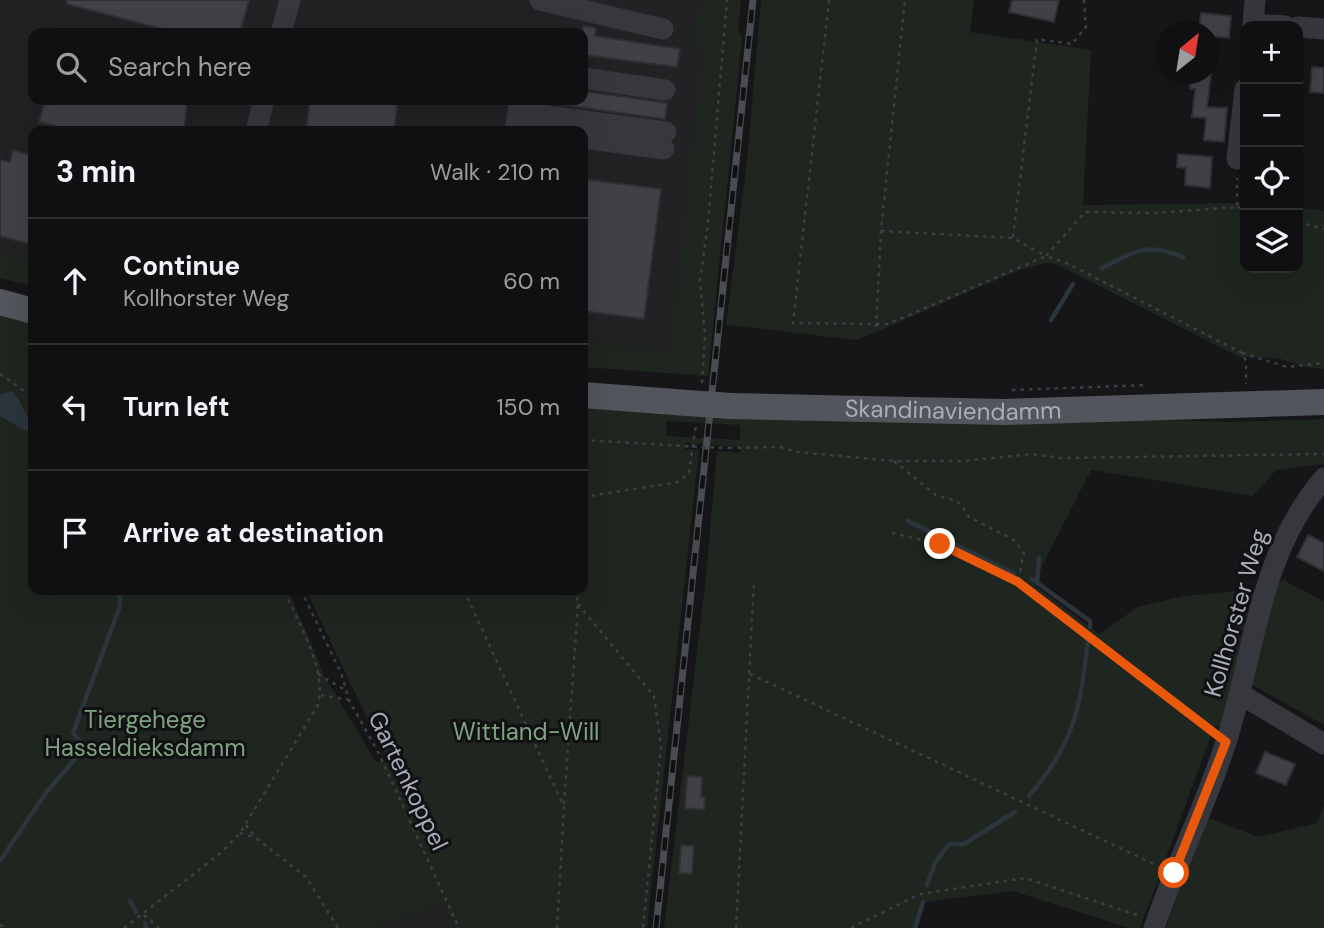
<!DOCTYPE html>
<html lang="en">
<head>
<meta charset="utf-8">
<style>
	body { margin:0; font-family:"DM Sans",sans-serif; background:#19191b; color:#f1f3f6 }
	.controls { position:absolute; right:21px; top:21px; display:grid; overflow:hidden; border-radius:14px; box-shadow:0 7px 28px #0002 }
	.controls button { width:63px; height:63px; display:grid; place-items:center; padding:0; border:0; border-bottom:2px solid #303032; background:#101012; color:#f1f3f6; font:35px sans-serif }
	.compass { position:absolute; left:1156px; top:21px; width:63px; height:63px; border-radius:50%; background:#101012; box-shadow:0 7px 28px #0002; rotate:30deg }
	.stop { position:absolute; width:21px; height:21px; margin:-16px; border:5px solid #ea580c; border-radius:50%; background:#fff }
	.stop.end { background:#ea580c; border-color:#fff; box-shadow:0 2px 7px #0008 }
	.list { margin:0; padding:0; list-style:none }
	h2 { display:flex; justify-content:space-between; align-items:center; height:91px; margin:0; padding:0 28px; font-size:30px }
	h2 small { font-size:23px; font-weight:400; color:#9c9d9f }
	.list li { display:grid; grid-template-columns:46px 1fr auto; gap:21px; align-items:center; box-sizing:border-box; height:126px; padding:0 28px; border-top:2px solid #303032 }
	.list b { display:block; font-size:26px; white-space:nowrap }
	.list p { margin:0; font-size:23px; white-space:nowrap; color:#9c9d9f }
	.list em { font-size:23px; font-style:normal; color:#9c9d9f }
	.icon { flex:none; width:38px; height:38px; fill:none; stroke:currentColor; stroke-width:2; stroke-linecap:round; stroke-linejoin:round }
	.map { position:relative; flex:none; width:1324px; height:928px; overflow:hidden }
	.search { position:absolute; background:#101012; box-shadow:0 7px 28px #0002; left:28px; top:28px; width:560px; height:77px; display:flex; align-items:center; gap:18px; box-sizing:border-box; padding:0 24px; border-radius:14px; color:#9c9d9f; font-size:26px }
	.panel { position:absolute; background:#101012; box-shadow:0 7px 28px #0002; left:28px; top:126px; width:560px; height:469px; border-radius:14px }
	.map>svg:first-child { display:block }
	.built { fill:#222225; fill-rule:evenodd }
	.green { fill:#1e261f; fill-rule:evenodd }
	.water { fill:#2c353c }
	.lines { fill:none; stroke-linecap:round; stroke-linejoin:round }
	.stream { stroke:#2c353c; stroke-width:4.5 }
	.building { fill:#404145; stroke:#303034; stroke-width:2 }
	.path { stroke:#3d3f44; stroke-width:2.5; stroke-dasharray:3.5 5; stroke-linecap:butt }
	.minor { stroke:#37383d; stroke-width:21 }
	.major { stroke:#53555c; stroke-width:26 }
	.rail-casing { stroke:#4a4c52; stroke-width:7 }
	.rail { stroke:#111113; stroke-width:4.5; stroke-dasharray:13; stroke-linecap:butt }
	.path-bridge { stroke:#3d3f44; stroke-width:2.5; stroke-dasharray:3.5 5; stroke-linecap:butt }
	.major-bridge { stroke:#53555c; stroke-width:26 }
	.route { stroke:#ea580c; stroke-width:9 }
	.labels { text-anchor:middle; stroke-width:6; stroke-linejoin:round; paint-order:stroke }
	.street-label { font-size:24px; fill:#a8adb8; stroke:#111113 }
	.park-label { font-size:24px; fill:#7fa381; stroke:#111113 }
</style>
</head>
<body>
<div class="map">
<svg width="1324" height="928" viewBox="0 0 1324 928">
	<rect width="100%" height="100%" fill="#161618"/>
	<!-- built -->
	<path class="built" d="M 0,0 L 699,0 L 692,44 L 704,47 L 669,351 L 583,342 L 583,131 L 33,131 L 33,259 L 0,251 ZM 33,33 L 583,33 L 583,100 L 33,100 Z
		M 443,903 L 454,928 L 376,928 Z"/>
	<!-- green -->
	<path class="green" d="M 699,0 L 741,0 L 738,30 L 742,38 L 708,376 L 583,367 L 583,342 L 669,351 L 703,47 L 692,44 Z
		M 761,0 L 974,0 L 970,32 L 1091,50 L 1083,205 L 1245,203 L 1245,268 L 1298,268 L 1298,208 L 1324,211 L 1324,369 L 1305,367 L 1278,358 L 1239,357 L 1056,264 L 1045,263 L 1017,271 L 857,340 L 726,325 L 747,161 Z
		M 0,251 L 33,259 L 33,286 L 0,278 Z
		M 0,311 L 33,320 L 33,590 L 288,590 L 325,677 L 376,762 L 388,762 L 306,590 L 583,590 L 583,403 L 1231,422 L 1324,419 L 1324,464 L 1276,470 L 1253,496 L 1091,470 L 1033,584 L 1099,634 L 1138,607 L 1183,596 L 1262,589 L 1222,729 L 1215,725 L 1140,928 L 1129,928 L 1013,891 L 923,902 L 915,928 L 664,928 L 706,576 L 717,451 L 739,453 L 740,447 L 685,443 L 685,449 L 699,450 L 647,928 L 454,928 L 443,903 L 376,928 L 0,928 ZM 667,421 L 740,425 L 740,440 L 666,436 Z
		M 1283,580 L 1324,601 L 1324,725 L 1249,683 L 1274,587 Z
		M 1324,805 L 1324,928 L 1166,928 L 1206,817 L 1258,837 L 1317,823 Z"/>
	<!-- water -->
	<path class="water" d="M 11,391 C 19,396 34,426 31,434 L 0,416 L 0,395 Z"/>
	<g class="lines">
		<!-- stream -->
		<path class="stream" d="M 1102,268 C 1136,251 1146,242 1183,257
			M 1051,320 L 1073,284
			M 908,521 L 1014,574
			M 1032,579 L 1090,621 L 1090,627
			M 1037,583 L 1039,558
			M 1029,796 C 1075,742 1080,709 1088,640
			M 0,861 L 45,794 L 85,747 L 73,733 L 120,606 L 119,590
			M 927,885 L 935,863 L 949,844 L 964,844 L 1015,812
			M 130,901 L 136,912
			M 145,923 L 146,928
			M 915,928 L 923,902"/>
	</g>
	<!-- building -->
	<path class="building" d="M 67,0 L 249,0 L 240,33 L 177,33 L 67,4 Z
		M 1012,0 L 1059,0 L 1054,22 L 1009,12 Z
		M 1201,13 L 1231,16 L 1229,38 L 1208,36 L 1208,32 L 1199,32 Z
		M 583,26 L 596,28 L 595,36 L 680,49 L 677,67 L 583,55 Z
		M 1312,67 L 1324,68 L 1324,93 L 1310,92 Z
		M 1191,74 L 1211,74 L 1207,107 L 1227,108 L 1224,142 L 1204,140 L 1206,118 L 1192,117 L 1195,89 L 1190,89 Z
		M 583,91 L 667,103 L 665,119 L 550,103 L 551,100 L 583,100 Z
		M 45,100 L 187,100 L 184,131 L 76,131 L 39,122 Z
		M 310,100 L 398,100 L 394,131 L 306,131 Z
		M 13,150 L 33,156 L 33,245 L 0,236 L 0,160 L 10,162 Z
		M 1178,154 L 1212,157 L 1210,188 L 1185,185 L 1186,168 L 1177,167 Z
		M 583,179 L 661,189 L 644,319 L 583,311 Z
		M 1308,535 L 1324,543 L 1324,571 L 1297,557 Z
		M 1265,752 L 1295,764 L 1286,785 L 1256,773 Z
		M 687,776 L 702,777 L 701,797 L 705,797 L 704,810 L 685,808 Z
		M 681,845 L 694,846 L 692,874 L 679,873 Z"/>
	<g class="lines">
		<!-- path -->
		<path class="path" d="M 829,0 L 793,323 L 888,324 L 1046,256 L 1069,264 L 1242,353 L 1246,361 L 1246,384
			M 1237,207 L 1245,209
			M 1298,222 L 1324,229
			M 881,231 L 1013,238 L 1046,256 L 1085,212 L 1154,213 L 1237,207 L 1237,178
			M 1013,237 L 1037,39 L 1072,44 L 1086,27 L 1084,0
			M 876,327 L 881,231 L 905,0
			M 1242,353 L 1287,367 L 1324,363
			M 0,374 L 33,397
			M 702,383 L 705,335 L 700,280 L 708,223 L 727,0
			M 1012,390 L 1148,385
			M 583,440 L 685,446
			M 729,448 L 780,447 L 797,452 L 894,461 L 965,461 L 1031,454 L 1061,458 L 1324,454
			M 894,461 L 937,496 L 954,500 L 961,504 L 969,517 L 1014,540 L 1024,553 L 1018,581
			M 583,497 L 679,482 L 689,472 L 696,425
			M 892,533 L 940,544 L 1018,582 L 1212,732
			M 301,590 L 341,673 L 349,700 L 378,752 L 459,928
			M 464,590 L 564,807 L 557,928
			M 578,604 L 654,696 L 661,747 L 643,928
			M 318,674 L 345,690
			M 750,674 L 1158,866
			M 321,695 L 349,700
			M 564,804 L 578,604 L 576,590
			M 246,825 L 256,838 L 306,877 L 338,928
			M 240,833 L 256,838
			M 144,915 L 159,928
			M 0,925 L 8,928
			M 124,928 L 222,852 L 240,833 L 318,705 C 327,668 298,623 284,590
			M 736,928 L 754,581
			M 851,928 L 920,894 L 1025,878 L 1140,916"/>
		<!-- minor -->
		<path class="minor" d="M 540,0 L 663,29
			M 1255,0 L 1253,24 L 1285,26
			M 1298,27 L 1324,29
			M 281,33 L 290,0
			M 583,78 L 665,90
			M 518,112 L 666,132
			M 516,128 L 538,131
			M 256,131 L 264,100
			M 515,131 L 520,100
			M 583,138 L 664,149
			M 1237,159 L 1245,89
			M 1240,694 L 1324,744
			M 1154,928 C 1176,864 1207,803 1227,739 C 1256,647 1259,554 1324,478"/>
		<!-- major -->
		<g class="major">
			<path d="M 0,302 L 33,311"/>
			<path d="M 583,395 L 687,403"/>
			<path id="s1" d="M 731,406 L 1004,412 L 1324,402"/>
		</g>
		<!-- rail casing -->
		<g class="rail-casing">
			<path id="rail" d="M 656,928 L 753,0"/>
		</g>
		<!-- rail -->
		<use href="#rail" class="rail"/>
		<!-- path-bridge -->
		<path class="path-bridge" d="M 685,446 L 729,448"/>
		<!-- major-bridge -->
		<path class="major-bridge" d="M 687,403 L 731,406"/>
	</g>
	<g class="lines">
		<!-- route -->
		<path class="route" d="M 940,544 L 1018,582 L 1226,742 L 1174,873"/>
	</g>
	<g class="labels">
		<!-- street labels -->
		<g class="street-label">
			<text dy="8" stroke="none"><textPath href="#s1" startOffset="222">Skandinaviendamm</textPath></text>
			<text transform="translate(1236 613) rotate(-74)" y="8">Kollhorster Weg</text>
			<text transform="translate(408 781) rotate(64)" y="8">Gartenkoppel</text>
		</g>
		<!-- park labels -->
		<g class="park-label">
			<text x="145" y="728">Tiergehege<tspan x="145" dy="28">Hasseldieksdamm</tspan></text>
			<text x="526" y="740">Wittland-Will</text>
		</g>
	</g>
</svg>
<div class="controls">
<button>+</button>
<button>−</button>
<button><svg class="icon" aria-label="locate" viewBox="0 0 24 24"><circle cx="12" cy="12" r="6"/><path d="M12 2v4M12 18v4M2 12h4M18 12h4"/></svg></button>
<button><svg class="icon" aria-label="layers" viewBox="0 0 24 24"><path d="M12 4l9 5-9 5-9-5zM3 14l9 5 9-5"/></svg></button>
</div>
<svg class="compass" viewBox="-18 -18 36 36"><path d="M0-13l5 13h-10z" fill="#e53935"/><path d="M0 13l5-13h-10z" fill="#9c9d9f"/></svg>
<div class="stop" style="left:1174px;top:873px"></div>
<div class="stop end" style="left:940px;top:544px"></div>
<div class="search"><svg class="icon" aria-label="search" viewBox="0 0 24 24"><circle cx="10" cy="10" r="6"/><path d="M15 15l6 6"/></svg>Search here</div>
<section class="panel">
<h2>3 min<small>Walk · 210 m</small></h2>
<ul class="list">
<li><svg class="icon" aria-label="ahead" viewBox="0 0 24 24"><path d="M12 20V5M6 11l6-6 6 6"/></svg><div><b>Continue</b><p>Kollhorster Weg</p></div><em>60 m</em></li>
<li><svg class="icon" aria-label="left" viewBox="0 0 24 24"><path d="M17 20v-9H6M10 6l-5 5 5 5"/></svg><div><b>Turn left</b></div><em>150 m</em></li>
<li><svg class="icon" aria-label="arrive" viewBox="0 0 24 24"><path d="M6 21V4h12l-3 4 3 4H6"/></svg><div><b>Arrive at destination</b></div></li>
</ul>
</section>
</div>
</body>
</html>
